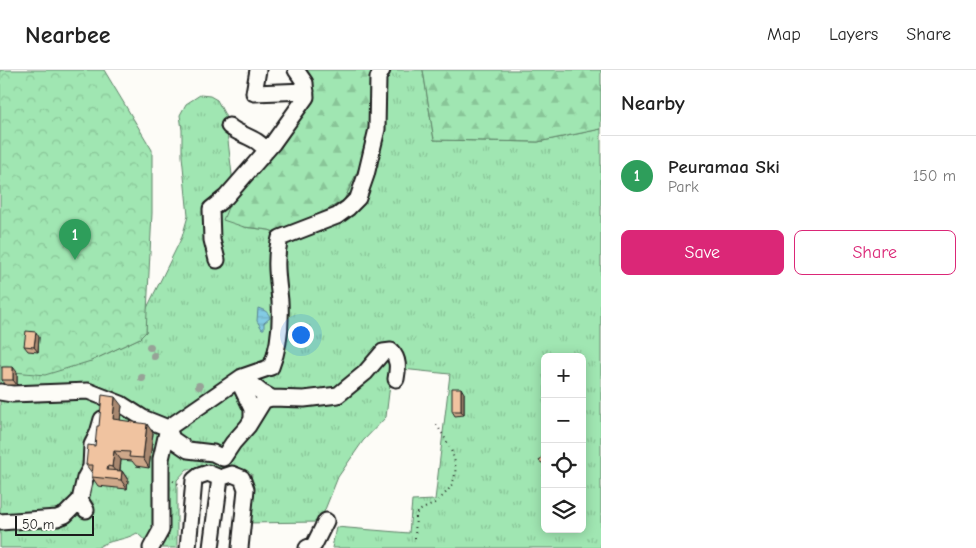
<!DOCTYPE html>
<html lang="en">
<head>
<meta charset="utf-8">
<style>
	body { margin:0; font-family:"Comic Neue",sans-serif; background:#f6f6f6; color:#222 }
	.controls { position:absolute; right:15px; bottom:15px; display:grid; overflow:hidden; border-radius:8px; box-shadow:0 2px 12px #0003 }
	.controls button { width:45px; height:45px; display:grid; place-items:center; padding:0; border:0; border-bottom:1px solid #e0e0e0; background:#fff; color:#222; font:25px sans-serif }
	.scale { position:absolute; left:15px; bottom:12px; width:79px; box-sizing:border-box; padding-left:5px; border:2px solid #1c1c1c; border-top:0; font-size:14px; line-height:18px; white-space:nowrap; color:#1c1c1c; -webkit-text-stroke:4px #fdfcf7; paint-order:stroke }
	.you { position:absolute; left:300px; top:264px; width:18px; height:18px; margin:-12px; border:4px solid #fff; border-radius:50%; background:#1a73e8; box-shadow:0 0 0 8px #1a73e833 }
	.badge { display:grid; place-items:center; width:32px; height:32px; border-radius:50%; background:#db2777; color:#fff; font-size:16px; font-weight:700 }
	.pin { position:absolute; translate:-50% -41px; filter:drop-shadow(0 1px 2px #0008) }
	.pin::after { content:''; position:absolute; top:26px; width:18px; height:15px; background:inherit; clip-path:polygon(0 0,100% 0,50% 100%) }
	.list { margin:0; padding:0; list-style:none }
	h2 { display:flex; justify-content:space-between; align-items:center; height:65px; margin:0; padding:0 20px; font-size:21px }
	h2 small { font-size:16px; font-weight:400; color:#767676 }
	.list li { display:grid; grid-template-columns:32px 1fr auto; gap:15px; align-items:center; box-sizing:border-box; height:80px; padding:0 20px; border-top:1px solid #e0e0e0 }
	.list b { display:block; font-size:19px; white-space:nowrap }
	.list p { margin:0; font-size:16px; white-space:nowrap; color:#767676 }
	.list em { font-size:16px; font-style:normal; color:#767676 }
	.actions { display:flex; gap:10px; padding:15px 20px }
	.actions a { flex:1; padding:11px 0; border:1px solid #db2777; border-radius:8px; text-align:center; font-size:18px; color:#db2777 }
	.actions .main { background:#db2777; color:#fff }
	.icon { flex:none; width:28px; height:28px; fill:none; stroke:currentColor; stroke-width:2; stroke-linecap:round; stroke-linejoin:round }
	.map { position:relative; flex:none; width:601px; height:478px; overflow:hidden }
	header { display:flex; align-items:center; gap:30px; box-sizing:border-box; height:70px; padding:0 25px; background:#fff; border-bottom:1px solid #e0e0e0 }
	header strong { font-size:24px }
	nav { display:flex; gap:28px; margin-inline-start:auto; font-size:18px }
	main { display:flex }
	aside { flex:1; background:#fff }
	.map>svg:first-child { display:block }
	.grass { fill:url(#grass-tufts); stroke:#5e8167; fill-rule:evenodd }
	.forest { fill:url(#forest-firs); stroke:#5e8167 }
	.park { fill:url(#park-crowns); stroke:#5e8167 }
	.water { fill:url(#water-rules); stroke:#5a8594 }
	.lines { fill:none; stroke-linecap:round; stroke-linejoin:round }
	.minor-casing { stroke:#1c1c1c; stroke-width:19 }
	.path { stroke:#1c1c1c; stroke-width:2; stroke-dasharray:1 4; stroke-linecap:butt }
	.minor { stroke:#fdfcf7; stroke-width:15 }
	.tree { fill:#97a297 }
	.wall { fill:#cea88a; stroke:#1c1c1c }
	.shaded-wall { fill:#a88870; stroke:#1c1c1c }
	.building { fill:#f0c3a0; stroke:#1c1c1c }
</style>
</head>
<body>
<header>
<strong>Nearbee</strong>
<nav><a>Map</a><a>Layers</a><a>Share</a></nav>
</header>
<main>
<div class="map">
<svg width="601" height="478" viewBox="0 0 601 478">
	<defs>
		<pattern id="grass-tufts" width="24" height="20" patternUnits="userSpaceOnUse" patternTransform="scale(1.25)"><rect width="24" height="20" fill="#a0e6b2"/><path d="M3 7l-1-3M5 7V3M7 7l1-3M15 17l-1-3M17 17v-4M19 17l1-3" fill="none" stroke="#89c598"/></pattern>
		<pattern id="forest-firs" width="22" height="20" patternUnits="userSpaceOnUse" patternTransform="scale(1.25)"><rect width="22" height="20" fill="#a0e6b2"/><path d="M5 1l3.5 6h-7zM16 11l3.5 6h-7z" fill="#89c598"/></pattern>
		<pattern id="park-crowns" width="20" height="18" patternUnits="userSpaceOnUse" patternTransform="scale(1.25)"><rect width="20" height="18" fill="#a0e6b2"/><path d="M2 6a3 3 0 1 1 6 0M12 15a3 3 0 1 1 6 0" fill="none" stroke="#89c598"/></pattern>
		<pattern id="water-rules" width="6" height="5" patternUnits="userSpaceOnUse" patternTransform="scale(1.25)"><rect width="6" height="5" fill="#83cbe4"/><path d="M0 2.5h6" fill="none" stroke="#71aec3"/></pattern>
	</defs>
	<rect width="100%" height="100%" fill="#fdfcf7"/>
	<filter id="ink" filterUnits="userSpaceOnUse"><feTurbulence type="fractalNoise" baseFrequency=".02" numOctaves="2"/><feDisplacementMap in="SourceGraphic" scale="10" xChannelSelector="R" yChannelSelector="G"/><feConvolveMatrix kernelMatrix="1 2 1 2 8 2 1 2 1" color-interpolation-filters="sRGB"/></filter>
	<g filter="url(#ink)">
		<!-- grass -->
		<path class="grass" d="M 371,0 L 423,0 L 434,70 L 538,72 L 601,59 L 601,478 L 332,478 L 336,457 L 409,463 L 412,431 L 435,430 L 450,304 L 392,298 L 386,347 L 363,371 L 338,407 L 320,452 L 245,453 L 252,404 L 216,398 L 187,399 L 177,410 L 177,478 L 153,478 L 137,463 C 124,471 109,469 97,478 L 0,478 L 0,295 L 5,301 L 91,291 L 140,268 L 146,262 L 146,240 L 182,167 L 188,146 L 182,86 L 182,60 L 180,45 L 186,34 L 200,25 L 210,26 L 217,30 L 225,45 L 234,122 L 244,157 L 269,160 L 283,165 L 344,130 L 377,59 ZM 545,287 L 582,287 L 582,459 L 545,459 Z"/>
		<!-- forest -->
		<path class="forest" d="M 299,0 L 371,0 L 377,59 L 344,130 L 283,165 L 269,160 L 244,157 L 223,150 L 234,122 L 307,27 Z
			M 423,0 L 601,0 L 601,59 L 538,72 L 434,70 Z"/>
		<!-- park -->
		<path class="park" d="M 0,0 L 104,0 L 152,80 L 152,143 L 146,262 L 140,268 L 91,291 L 45,305 L 4,301 L 0,295 Z"/>
		<!-- water -->
		<path class="water" d="M 258,238 C 264,240 269,242 270,248 L 264,253 L 264,259 L 262,259 L 257,251 Z"/>
		<g class="lines">
			<!-- minor casing -->
			<g class="minor-casing">
				<path id="minor" d="M 258,0 L 254,23 L 306,21
					M 229,56 C 240,66 258,67 266,81
					M 217,190 L 212,170 L 211,139 L 226,127 L 273,73 L 306,27 L 305,13 L 296,0
					M 242,307 L 261,322 L 272,328
					M 238,310 L 252,339 L 252,349
					M 0,322 L 12,324 L 88,321 L 121,334 L 143,348 L 168,358
					M 168,358 L 172,369 L 188,380 L 213,383 L 223,388 L 233,373 L 248,356 L 264,330 L 272,328 L 304,329 L 338,325 L 365,303 L 383,282 L 391,281 C 399,289 398,298 396,309
					M 86,440 L 80,430 L 85,408 L 91,397 L 92,375 L 98,363 L 102,349
					M 0,452 L 57,448 L 65,445 L 80,430
					M 151,478 L 161,460 L 161,389 L 168,358 L 242,307 L 271,297 C 279,278 281,252 280,231 C 278,210 274,190 280,168 L 337,146 L 348,138 L 358,128 L 366,105 L 377,59 L 378,8 L 382,0
					M 188,478 L 194,410 L 199,406 L 208,403 L 220,408
					M 211,478 L 220,408 L 232,404 L 242,408 L 246,419 L 240,478
					M 307,478 L 314,475 L 326,451"/>
			</g>
			<!-- path -->
			<path class="path" d="M 173,411 L 182,416
				M 415,468 L 416,444 C 421,438 430,437 436,432 C 468,407 455,383 436,354"/>
			<!-- minor -->
			<use href="#minor" class="minor"/>
		</g>
		<!-- trees -->
		<g class="tree">
			<circle cx="150" cy="277" r="4"/>
			<circle cx="154" cy="286" r="4"/>
			<circle cx="142" cy="308" r="4"/>
			<circle cx="199" cy="316" r="4"/>
		</g>
		<!-- wall -->
		<path class="wall" d="M 39,267 L 38,282 L 28,281 L 24,276 Z
			M 17,302 L 17,315 L 6,315 L 2,310 Z
			M 464,323 L 464,345 L 455,346 L 452,341 Z
			M 122,336 L 120,350 L 153,363 L 149,398 L 136,396 L 132,391 L 121,390 L 120,401 L 122,401 L 128,410 L 127,419 L 98,416 L 92,407 L 92,403 L 86,395 L 95,376 L 99,356 Z"/>
		<!-- shaded-wall -->
		<path class="shaded-wall" d="M 36,262 L 39,267 L 38,282 L 34,277 Z
			M 13,297 L 17,302 L 17,315 L 13,310 Z
			M 461,318 L 464,323 L 464,345 L 461,341 Z
			M 115,327 L 122,336 L 119,358 L 113,349 Z
			M 147,354 L 153,363 L 149,398 L 143,388 Z
			M 114,381 L 121,390 L 119,406 L 112,397 Z
			M 122,401 L 128,410 L 127,419 L 121,410 Z"/>
		<!-- building -->
		<path class="building" d="M 26,261 L 36,262 L 34,277 L 24,276 Z
			M 2,297 L 13,297 L 13,310 L 2,310 Z
			M 452,318 L 461,318 L 461,341 L 452,341 Z
			M 102,325 L 115,327 L 113,349 L 147,354 L 143,388 L 129,387 L 130,382 L 114,381 L 112,397 L 108,396 L 107,400 L 122,401 L 121,410 L 92,407 L 93,395 L 86,395 L 88,375 L 95,376 L 97,356 L 99,356 Z
			M 544,384 L 545,384 L 545,395 L 539,391 Z"/>
	</g>
</svg>
<div class="controls">
<button>+</button>
<button>−</button>
<button><svg class="icon" aria-label="locate" viewBox="0 0 24 24"><circle cx="12" cy="12" r="6"/><path d="M12 2v4M12 18v4M2 12h4M18 12h4"/></svg></button>
<button><svg class="icon" aria-label="layers" viewBox="0 0 24 24"><path d="M12 4l9 5-9 5-9-5zM3 14l9 5 9-5"/></svg></button>
</div>
<div class="scale">50 m</div>
<div class="you"></div>
<div class="pin badge" style="left:75px;top:190px;background:#2e9e5b">1</div>
</div>
<aside>
<h2>Nearby<small></small></h2>
<ul class="list">
<li><span class="badge" style="background:#2e9e5b">1</span><div><b>Peuramaa Ski</b><p>Park</p></div><em>150 m</em></li>
</ul>
<div class="actions"><a class="main">Save</a><a>Share</a></div>
</aside>
</main>
</body>
</html>
